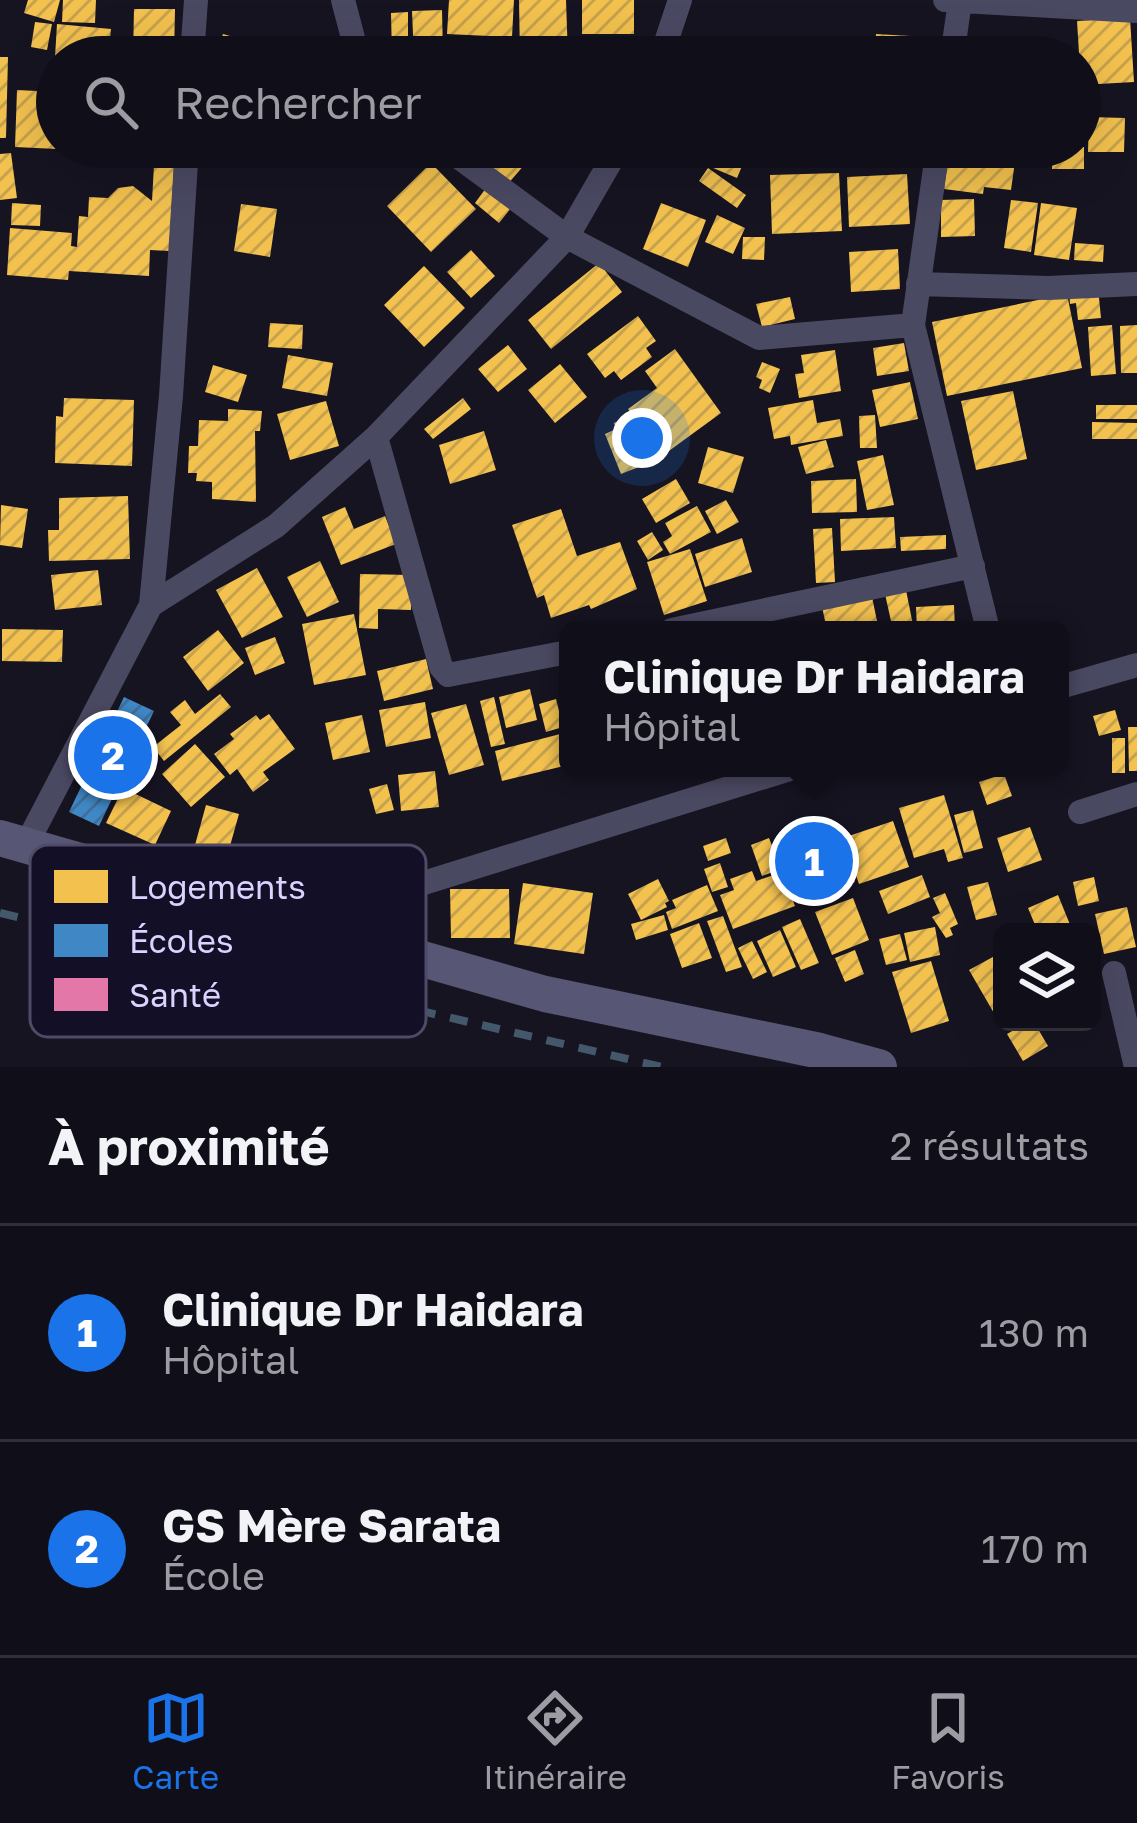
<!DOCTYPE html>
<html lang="fr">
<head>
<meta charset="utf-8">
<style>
	body { margin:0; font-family:"Golos Text",sans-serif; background:#191822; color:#f1f3f6 }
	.controls { position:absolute; right:36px; bottom:36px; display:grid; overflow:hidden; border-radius:18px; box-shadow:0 12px 48px #0002 }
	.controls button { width:108px; height:108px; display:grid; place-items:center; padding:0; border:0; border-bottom:3px solid #302f38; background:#100f19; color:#f1f3f6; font:60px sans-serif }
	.you { position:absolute; left:642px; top:438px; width:42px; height:42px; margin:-30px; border:9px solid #fff; border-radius:50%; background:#1a73e8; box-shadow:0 0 0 18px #1a73e833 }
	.badge { display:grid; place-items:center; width:78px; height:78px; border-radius:50%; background:#1a73e8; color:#fff; font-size:39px; font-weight:700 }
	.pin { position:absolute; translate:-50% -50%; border:6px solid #fff; box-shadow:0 3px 12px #0006 }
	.popup { position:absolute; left:559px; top:621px; width:510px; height:156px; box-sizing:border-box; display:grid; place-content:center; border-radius:18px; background:#100f19; filter:drop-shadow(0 3px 9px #0005); font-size:39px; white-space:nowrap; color:#9c9ca2 }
	.popup b { font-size:45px; color:#f1f3f6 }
	.popup::after { content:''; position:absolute; left:50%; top:100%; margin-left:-24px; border:24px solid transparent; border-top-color:#100f19 }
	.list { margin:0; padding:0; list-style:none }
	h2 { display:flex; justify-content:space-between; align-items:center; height:156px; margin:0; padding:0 48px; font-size:51px }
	h2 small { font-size:39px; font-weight:400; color:#9c9ca2 }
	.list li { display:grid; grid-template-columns:78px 1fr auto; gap:36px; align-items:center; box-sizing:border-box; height:216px; padding:0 48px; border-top:3px solid #302f38 }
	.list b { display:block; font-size:45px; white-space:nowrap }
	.list p { margin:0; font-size:39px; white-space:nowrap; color:#9c9ca2 }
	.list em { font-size:39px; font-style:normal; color:#9c9ca2 }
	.icon { flex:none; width:66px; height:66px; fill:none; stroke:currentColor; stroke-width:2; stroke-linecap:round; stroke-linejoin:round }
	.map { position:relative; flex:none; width:1137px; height:1067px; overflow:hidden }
	.search { position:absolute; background:#100f19; box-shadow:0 12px 48px #0002; left:36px; right:36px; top:36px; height:132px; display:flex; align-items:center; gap:30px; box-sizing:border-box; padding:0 42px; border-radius:66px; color:#9c9ca2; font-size:45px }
	.sheet { height:588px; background:#100f19 }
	nav { display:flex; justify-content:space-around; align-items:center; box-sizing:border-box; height:168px; border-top:3px solid #302f38; background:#100f19; font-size:33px; color:#9c9ca2 }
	nav a { display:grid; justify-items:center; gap:6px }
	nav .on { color:#1a73e8 }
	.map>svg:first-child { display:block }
	.homes { fill:url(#homes-hatch) }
	.schools { fill:url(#schools-hatch) }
	.health { fill:url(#health-hatch) }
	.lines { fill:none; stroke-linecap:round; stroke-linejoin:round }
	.street { stroke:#4a4962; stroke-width:24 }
	.secondary { stroke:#575674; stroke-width:36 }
	.rail { stroke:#43596b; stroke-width:8; stroke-dasharray:18 15; stroke-linecap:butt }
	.key { fill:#130f26; stroke:#4e4a67; stroke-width:3 }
	.key-label { font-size:33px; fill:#d9d4ff }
</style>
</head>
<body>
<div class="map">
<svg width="1137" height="1067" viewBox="0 0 1137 1067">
	<defs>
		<pattern id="homes-hatch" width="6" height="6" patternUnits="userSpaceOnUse" patternTransform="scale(3)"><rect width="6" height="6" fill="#f2c14e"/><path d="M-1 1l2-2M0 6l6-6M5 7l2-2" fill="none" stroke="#c6a14e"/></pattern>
		<pattern id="schools-hatch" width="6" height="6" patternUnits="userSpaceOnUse" patternTransform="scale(3)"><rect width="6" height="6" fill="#3f88c5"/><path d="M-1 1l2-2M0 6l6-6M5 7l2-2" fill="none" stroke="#406f9b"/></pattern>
		<pattern id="health-hatch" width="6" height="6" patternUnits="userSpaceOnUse" patternTransform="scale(3)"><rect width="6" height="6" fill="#e377a8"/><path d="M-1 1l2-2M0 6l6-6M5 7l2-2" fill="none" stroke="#ba6991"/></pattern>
	</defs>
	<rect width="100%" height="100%" fill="#161421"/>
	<!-- homes -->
	<path class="homes" d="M 28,0 L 60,0 L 54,22 L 24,13 Z
		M 63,0 L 96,0 L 95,23 L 62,22 Z
		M 449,0 L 514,0 L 512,37 L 447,34 Z
		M 519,0 L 566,0 L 568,57 L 520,57 Z
		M 582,0 L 634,0 L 634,34 L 582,34 Z
		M 134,9 L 175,9 L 174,57 L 133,57 Z
		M 442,10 L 443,57 L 414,57 L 412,11 Z
		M 408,12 L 408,57 L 392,57 L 391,13 Z
		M 1130,18 L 1134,82 L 1081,85 L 1077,21 Z
		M 35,22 L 52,24 L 47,50 L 31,47 Z
		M 57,24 L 111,29 L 108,57 L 55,57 Z
		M 223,34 L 300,56 L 300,57 L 216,57 Z
		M 876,34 L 927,37 L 926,57 L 875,57 Z
		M 464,37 L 517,42 L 516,57 L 462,57 Z
		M 577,37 L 616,39 L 615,57 L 576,57 Z
		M 773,39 L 840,44 L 839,57 L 772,57 Z
		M 0,57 L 8,57 L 6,138 L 0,138 Z
		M 17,90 L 57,92 L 57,149 L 15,147 Z
		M 1089,117 L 1125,118 L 1124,152 L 1088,152 Z
		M 694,147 L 750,147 L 737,178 L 689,158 Z
		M 950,147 L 1017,147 L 1011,190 L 984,187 L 983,194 L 944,189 Z
		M 1053,147 L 1084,147 L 1084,169 L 1052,169 Z
		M 509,149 L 526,163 L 507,185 L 490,171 Z
		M 11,153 L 17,198 L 0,200 L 0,154 Z
		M 431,163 L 476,209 L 431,252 L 387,206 Z
		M 154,165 L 174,166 L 169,251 L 150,250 L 149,276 L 69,271 L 68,280 L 7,275 L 10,228 L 72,233 L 71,246 L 77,247 L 79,216 L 88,217 L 89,197 L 108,198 L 118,188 L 133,186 L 152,201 Z
		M 708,168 L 746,195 L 737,208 L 699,181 Z
		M 839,173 L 842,231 L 772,234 L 770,175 Z
		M 907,174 L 910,224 L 849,227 L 847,177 Z
		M 486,188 L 511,208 L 499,223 L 475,203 Z
		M 974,199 L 975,236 L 941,237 L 941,200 Z
		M 1011,200 L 1038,203 L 1031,252 L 1004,248 Z
		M 12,203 L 41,205 L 40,226 L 11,225 Z
		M 661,203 L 706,220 L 688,267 L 643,249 Z
		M 1041,203 L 1077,208 L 1069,260 L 1034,255 Z
		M 241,204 L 277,209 L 270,257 L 234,251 Z
		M 717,215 L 745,228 L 733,254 L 705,242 Z
		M 743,237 L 765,237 L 764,260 L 742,259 Z
		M 1075,243 L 1104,245 L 1103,262 L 1074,260 Z
		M 898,249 L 900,289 L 851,292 L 849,252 Z
		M 471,250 L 495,276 L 471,298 L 447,272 Z
		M 599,263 L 622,292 L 551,349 L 528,320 Z
		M 424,266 L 465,308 L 424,347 L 384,305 Z
		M 1098,288 L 1101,318 L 1078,320 L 1076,303 L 1070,304 L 1069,291 Z
		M 1067,294 L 1082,368 L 947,396 L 932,322 Z
		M 790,297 L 795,319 L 762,327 L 756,304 Z
		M 638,316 L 656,341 L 646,348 L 652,357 L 621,380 L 614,371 L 605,378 L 587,354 Z
		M 270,323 L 303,325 L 302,349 L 268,347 Z
		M 1112,325 L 1116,374 L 1091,376 L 1088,327 Z
		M 1137,325 L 1137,373 L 1121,373 L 1120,326 Z
		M 904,343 L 909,371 L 877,376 L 873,348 Z
		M 508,345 L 527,369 L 498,392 L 478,369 Z
		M 675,349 L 721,413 L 662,456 L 628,409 L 657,388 L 645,371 Z
		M 835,350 L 841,391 L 799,398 L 795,374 L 804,373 L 801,355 Z
		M 288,355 L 333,363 L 327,396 L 282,388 Z
		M 762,362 L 780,369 L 770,393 L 759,388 L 762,380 L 756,377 Z
		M 560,364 L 587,397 L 555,423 L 528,390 Z
		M 213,365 L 247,375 L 238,402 L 205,392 Z
		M 910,382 L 918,419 L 880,427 L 872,390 Z
		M 1013,391 L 1027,459 L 976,470 L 961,401 Z
		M 64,398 L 134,400 L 132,466 L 55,463 L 56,416 L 63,417 Z
		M 463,398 L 471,409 L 433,439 L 424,429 Z
		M 813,400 L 817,423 L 840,419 L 843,436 L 791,445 L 790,436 L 774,439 L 768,408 Z
		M 326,401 L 339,446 L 290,460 L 277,414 Z
		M 1096,405 L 1137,405 L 1137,419 L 1096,419 Z
		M 228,409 L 262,411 L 260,431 L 255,431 L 256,502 L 212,499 L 212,482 L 196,481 L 197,473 L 188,473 L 189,446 L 198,446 L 199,420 L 228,421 Z
		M 875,415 L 877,448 L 860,448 L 859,416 Z
		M 630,416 L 649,463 L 621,474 L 605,434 L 616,429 L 614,423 Z
		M 1092,422 L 1137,423 L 1137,439 L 1092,439 Z
		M 484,431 L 496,470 L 450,484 L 439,445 Z
		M 826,440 L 834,467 L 806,474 L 798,447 Z
		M 708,447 L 744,457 L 733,493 L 698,483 Z
		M 883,455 L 894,505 L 867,510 L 857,461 Z
		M 676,479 L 690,503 L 656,523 L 642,499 Z
		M 856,479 L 857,512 L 812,513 L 811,481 Z
		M 128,496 L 130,559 L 49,561 L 48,530 L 59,530 L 59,498 Z
		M 726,500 L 739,522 L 717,534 L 705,511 Z
		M 1,505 L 28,509 L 22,548 L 0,545 Z
		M 697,506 L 711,532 L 670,554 L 663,542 L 672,536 L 665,523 Z
		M 345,507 L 354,529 L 385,516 L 396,544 L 341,565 L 322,517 Z
		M 561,509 L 577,556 L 620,542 L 637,589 L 591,609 L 589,605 L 551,618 L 544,595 L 537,598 L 512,525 Z
		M 894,517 L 896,548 L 841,551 L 840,519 Z
		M 832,528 L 835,582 L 816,583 L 813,529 Z
		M 652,532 L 663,550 L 648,560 L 637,541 Z
		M 946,535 L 946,549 L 901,551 L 900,537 Z
		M 742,538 L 752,572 L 705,587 L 695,554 Z
		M 690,549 L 707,601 L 664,615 L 647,562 Z
		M 320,561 L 339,602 L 307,617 L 287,577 Z
		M 257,568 L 283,617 L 242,638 L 216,590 Z
		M 98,570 L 102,605 L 55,610 L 51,575 Z
		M 360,574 L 412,575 L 411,610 L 378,609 L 378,629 L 359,628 Z
		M 906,590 L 914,630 L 893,630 L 885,594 Z
		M 871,592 L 877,621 L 827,630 L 821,602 Z
		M 954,605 L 955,630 L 917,630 L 916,607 Z
		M 354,614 L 366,675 L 314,685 L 302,624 Z
		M 2,629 L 63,630 L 62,662 L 2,661 Z
		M 218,630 L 244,663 L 208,691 L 183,657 Z
		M 275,637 L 285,663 L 255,675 L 245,648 Z
		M 426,659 L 433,689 L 384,701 L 377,671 Z
		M 530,689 L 537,720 L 506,728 L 499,697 Z
		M 220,694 L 231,707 L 164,761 L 153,747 L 181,725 L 170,712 L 185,700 L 195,714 Z
		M 494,697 L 505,744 L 491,747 L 480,701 Z
		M 556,699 L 563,727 L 546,732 L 539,704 Z
		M 425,702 L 431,738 L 386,747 L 379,710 Z
		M 466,704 L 484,765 L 449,775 L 431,713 Z
		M 1115,710 L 1121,730 L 1099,736 L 1093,716 Z
		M 269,714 L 295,749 L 263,772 L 269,780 L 253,792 L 237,769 L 230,775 L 214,754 L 234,739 L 230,734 L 256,715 L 260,720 Z
		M 362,715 L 370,752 L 333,760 L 325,723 Z
		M 1128,727 L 1137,727 L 1137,771 L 1129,771 Z
		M 568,732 L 568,765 L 502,781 L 495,751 Z
		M 1112,738 L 1125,738 L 1125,773 L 1112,773 Z
		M 195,744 L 225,777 L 191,807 L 162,774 Z
		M 435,771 L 439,807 L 401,811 L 398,775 Z
		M 1004,774 L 1012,796 L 987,805 L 979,782 Z
		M 387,784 L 394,810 L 376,814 L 369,789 Z
		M 123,788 L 171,811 L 155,845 L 106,823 Z
		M 944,795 L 963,858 L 948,862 L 944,849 L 914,858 L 899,808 Z
		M 206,805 L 239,814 L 228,853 L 195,845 Z
		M 973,810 L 983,848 L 964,853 L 954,815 Z
		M 893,821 L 909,867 L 859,884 L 843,838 Z
		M 1030,827 L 1042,860 L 1008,872 L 997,838 Z
		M 726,838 L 731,853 L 708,861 L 703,846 Z
		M 769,838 L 781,869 L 762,876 L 751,845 Z
		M 720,863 L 728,887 L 712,892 L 704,869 Z
		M 752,871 L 756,881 L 782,872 L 795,906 L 733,929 L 720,895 L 734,890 L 730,879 Z
		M 922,875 L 930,897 L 888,914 L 879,891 Z
		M 1094,877 L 1099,901 L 1078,906 L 1073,882 Z
		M 658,879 L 669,901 L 665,903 L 667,907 L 641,920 L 628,894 Z
		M 988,882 L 997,915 L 976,920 L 967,887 Z
		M 523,883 L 593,893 L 584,954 L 514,944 Z
		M 707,885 L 718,911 L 672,929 L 666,912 L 676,908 L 672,900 Z
		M 450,889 L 509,889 L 510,938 L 451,938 Z
		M 945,893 L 958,924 L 950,928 L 953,935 L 946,938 L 932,917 L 940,913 L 933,898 Z
		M 1058,895 L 1073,932 L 1038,932 L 1028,908 Z
		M 853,898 L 869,940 L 832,955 L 815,912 Z
		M 1127,907 L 1136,947 L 1104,954 L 1095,914 Z
		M 664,915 L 668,930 L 636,940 L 631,924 Z
		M 723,916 L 742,967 L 726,972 L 707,921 Z
		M 800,919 L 819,963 L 801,970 L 782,927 Z
		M 699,923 L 712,958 L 682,968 L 670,934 Z
		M 935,927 L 940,955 L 910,962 L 904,933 Z
		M 780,930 L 796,967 L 773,977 L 757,941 Z
		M 900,934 L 907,960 L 886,965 L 879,939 Z
		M 752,941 L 767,972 L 753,979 L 738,948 Z
		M 855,950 L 864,974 L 845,982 L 835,958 Z
		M 1002,952 L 1002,1027 L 969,970 Z
		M 931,961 L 949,1021 L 911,1033 L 892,972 Z
		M 1028,1022 L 1034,1022 L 1048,1046 L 1023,1061 L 1007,1034 Z"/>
	<!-- schools -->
	<path class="schools" d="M 124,697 L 154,711 L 99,826 L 69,812 Z"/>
	<!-- health -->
	<path class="health" d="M 837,835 L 855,882 L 798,904 L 782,862 L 819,848 L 817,843 Z"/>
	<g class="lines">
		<!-- street -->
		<path class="street" d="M 343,0 L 358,57
			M 945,0 L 1137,11
			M 192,57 L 196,0
			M 661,57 L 680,0
			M 952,57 L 960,1
			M 445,147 L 567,237 L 759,338 L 913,325 L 938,147
			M 918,284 L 1048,288 L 1137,284
			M 913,325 L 988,630
			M 376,437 L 441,667 L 448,675 L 568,652
			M 151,605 L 171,396 L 187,147
			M 672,630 L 973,566
			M 1060,687 L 1137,665
			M 1080,812 L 1137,794
			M 26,845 L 151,605 L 276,526 L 376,437 L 567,237 L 619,147
			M 295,923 L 793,768
			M 1114,973 L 1136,1067"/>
		<!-- secondary -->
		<path class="secondary" d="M 0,838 L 545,994 L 820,1051 L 879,1067"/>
		<!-- rail -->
		<path class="rail" d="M 0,913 L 662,1067"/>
	</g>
	<!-- legend -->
	<rect x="30" y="845" width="396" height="192" rx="18" class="key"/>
	<rect x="54" y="870" width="54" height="33" fill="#f2c14e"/>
	<rect x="54" y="924" width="54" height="33" fill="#3f88c5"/>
	<rect x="54" y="978" width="54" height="33" fill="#e377a8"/>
	<g class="key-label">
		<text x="129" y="899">Logements</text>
		<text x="129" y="953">Écoles</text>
		<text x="129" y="1007">Santé</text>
	</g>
</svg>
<div class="controls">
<button><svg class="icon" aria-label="layers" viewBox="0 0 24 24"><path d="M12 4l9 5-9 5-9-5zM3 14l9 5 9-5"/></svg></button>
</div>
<div class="you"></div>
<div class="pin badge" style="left:814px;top:861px">1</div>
<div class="popup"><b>Clinique Dr Haidara</b>Hôpital</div>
<div class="pin badge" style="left:113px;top:755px">2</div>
<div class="search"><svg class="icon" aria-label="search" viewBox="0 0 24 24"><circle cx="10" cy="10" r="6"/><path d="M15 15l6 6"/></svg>Rechercher</div>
</div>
<section class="sheet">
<h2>À proximité<small>2 résultats</small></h2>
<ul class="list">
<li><span class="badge">1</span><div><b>Clinique Dr Haidara</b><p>Hôpital</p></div><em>130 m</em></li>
<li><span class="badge">2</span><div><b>GS Mère Sarata</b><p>École</p></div><em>170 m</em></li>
</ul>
</section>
<nav>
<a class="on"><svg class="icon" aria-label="map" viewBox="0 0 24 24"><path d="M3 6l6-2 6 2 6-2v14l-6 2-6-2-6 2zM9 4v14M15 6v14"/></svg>Carte</a>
<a><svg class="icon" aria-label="directions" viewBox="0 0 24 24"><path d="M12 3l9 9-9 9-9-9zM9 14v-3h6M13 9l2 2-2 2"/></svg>Itinéraire</a>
<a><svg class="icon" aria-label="saved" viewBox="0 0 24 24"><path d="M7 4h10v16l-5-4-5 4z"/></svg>Favoris</a>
</nav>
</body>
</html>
